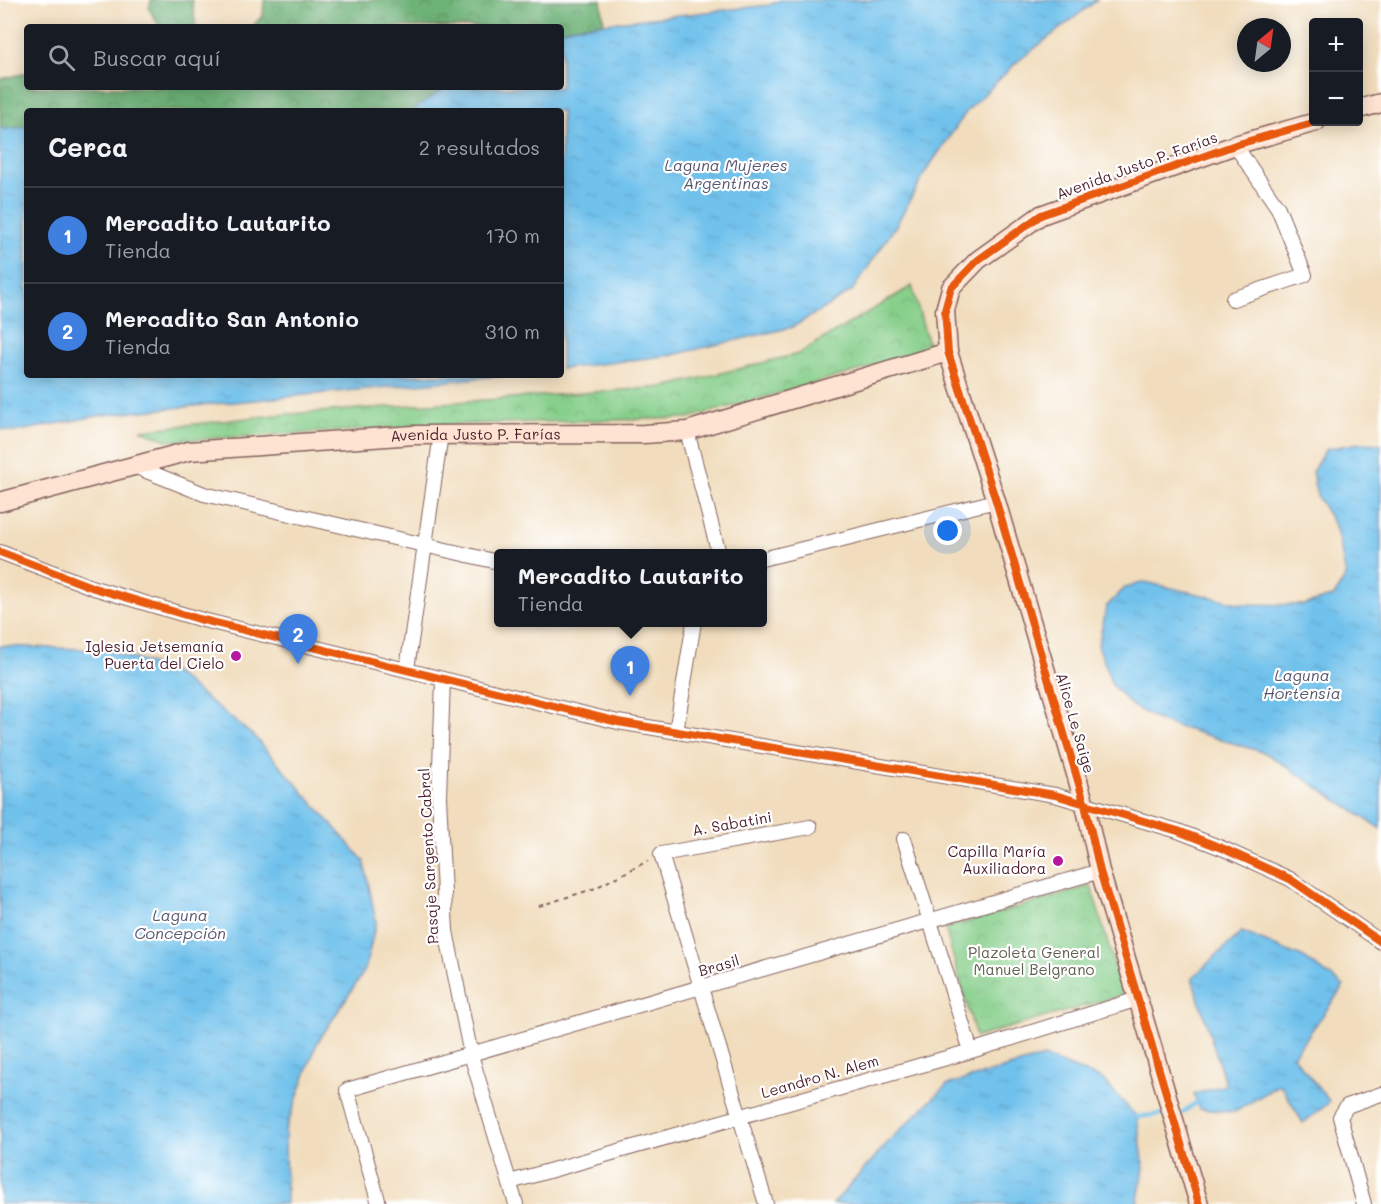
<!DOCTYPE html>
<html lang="es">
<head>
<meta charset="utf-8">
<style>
	body { margin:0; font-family:Mali,sans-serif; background:#242831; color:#f1f3f6 }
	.controls { position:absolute; right:18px; top:18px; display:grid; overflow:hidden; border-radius:6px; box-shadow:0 3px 15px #0003 }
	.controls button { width:54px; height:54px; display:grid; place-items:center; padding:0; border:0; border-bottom:2px solid #363941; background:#171b24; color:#f1f3f6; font:30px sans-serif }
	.compass { position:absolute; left:1237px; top:18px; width:54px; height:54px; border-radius:50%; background:#171b24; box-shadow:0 3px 15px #0003; rotate:29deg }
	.you { position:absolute; left:948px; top:531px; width:21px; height:21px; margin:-15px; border:4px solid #fff; border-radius:50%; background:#1a73e8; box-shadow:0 0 0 9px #1a73e833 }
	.badge { display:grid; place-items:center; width:39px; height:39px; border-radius:50%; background:#1a73e8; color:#fff; font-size:20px; font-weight:700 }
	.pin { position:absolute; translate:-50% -50px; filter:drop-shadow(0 2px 3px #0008) }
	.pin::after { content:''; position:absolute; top:32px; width:21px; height:18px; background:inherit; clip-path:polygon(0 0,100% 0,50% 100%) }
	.popup { position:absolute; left:494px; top:549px; width:273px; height:78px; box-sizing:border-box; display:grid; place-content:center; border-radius:6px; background:#171b24; filter:drop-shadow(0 2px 4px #0005); font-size:20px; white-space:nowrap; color:#9ea1a6 }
	.popup b { font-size:22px; color:#f1f3f6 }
	.popup::after { content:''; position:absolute; left:50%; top:100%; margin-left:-12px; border:12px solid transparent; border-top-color:#171b24 }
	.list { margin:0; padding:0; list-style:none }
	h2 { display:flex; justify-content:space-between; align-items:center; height:78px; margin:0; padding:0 24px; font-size:26px }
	h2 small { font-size:20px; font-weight:400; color:#9ea1a6 }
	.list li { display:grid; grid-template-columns:39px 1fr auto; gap:18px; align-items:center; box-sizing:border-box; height:96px; padding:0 24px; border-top:2px solid #363941 }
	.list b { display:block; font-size:22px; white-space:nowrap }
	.list p { margin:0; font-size:20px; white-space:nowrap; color:#9ea1a6 }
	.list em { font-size:20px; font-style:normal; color:#9ea1a6 }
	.icon { flex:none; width:33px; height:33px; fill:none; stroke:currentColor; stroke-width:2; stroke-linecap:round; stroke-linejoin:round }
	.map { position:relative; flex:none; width:1381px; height:1204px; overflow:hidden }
	.search { position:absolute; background:#171b24; box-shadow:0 3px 15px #0003; left:24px; top:24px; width:540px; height:66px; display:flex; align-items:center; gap:15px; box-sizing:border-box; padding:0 21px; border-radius:6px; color:#9ea1a6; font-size:22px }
	.panel { position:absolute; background:#171b24; box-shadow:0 3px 15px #0003; left:24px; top:108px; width:540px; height:270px; border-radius:6px }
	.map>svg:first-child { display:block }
	.forest { fill:url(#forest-crowns); stroke:#5c6851; stroke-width:1.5 }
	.park { fill:url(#park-crowns); stroke:#68775b; stroke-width:1.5 }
	.water { fill:url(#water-ripples); stroke:#5d708c; stroke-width:1.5 }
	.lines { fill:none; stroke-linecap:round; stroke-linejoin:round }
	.stream { stroke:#70c1ec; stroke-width:4.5 }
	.street-casing { stroke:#84625e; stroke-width:16 }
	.secondary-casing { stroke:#84625e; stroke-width:21 }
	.path { stroke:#84625e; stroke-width:2; stroke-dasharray:4.5 4.5; stroke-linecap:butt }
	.street { stroke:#fff; stroke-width:14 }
	.secondary { stroke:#fee3d2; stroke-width:18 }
	.cycleway-casing { stroke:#fff; stroke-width:11 }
	.cycleway { stroke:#e8590c; stroke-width:8 }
	.poi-dot { fill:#b5179e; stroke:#fff; stroke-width:2 }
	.labels { text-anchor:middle; stroke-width:4.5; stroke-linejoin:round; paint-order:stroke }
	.street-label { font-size:15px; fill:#4a1f2b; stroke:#fff }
	.poi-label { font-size:15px; fill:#4a1f2b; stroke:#fff; text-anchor:end }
	.park-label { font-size:15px; fill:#5f5d4d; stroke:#fff }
	.water-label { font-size:16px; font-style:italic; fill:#57586f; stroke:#fff }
</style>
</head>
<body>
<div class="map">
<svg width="1381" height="1204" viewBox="0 0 1381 1204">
	<defs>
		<pattern id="forest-crowns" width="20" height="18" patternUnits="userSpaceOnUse" patternTransform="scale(1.5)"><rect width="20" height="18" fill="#6db277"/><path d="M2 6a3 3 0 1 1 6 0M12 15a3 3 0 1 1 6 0" fill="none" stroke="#5c9062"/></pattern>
		<pattern id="park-crowns" width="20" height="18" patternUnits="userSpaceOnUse" patternTransform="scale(1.5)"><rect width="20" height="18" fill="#87cf8b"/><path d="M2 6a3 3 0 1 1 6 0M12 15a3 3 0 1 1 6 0" fill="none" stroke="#76b178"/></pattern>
		<pattern id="water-ripples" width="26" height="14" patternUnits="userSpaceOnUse" patternTransform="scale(1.5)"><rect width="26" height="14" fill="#70c1ec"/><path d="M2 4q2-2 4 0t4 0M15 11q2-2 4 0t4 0" fill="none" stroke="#62a5cb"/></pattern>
	</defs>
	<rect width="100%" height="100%" fill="#fff"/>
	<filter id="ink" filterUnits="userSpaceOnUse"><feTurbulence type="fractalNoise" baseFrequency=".0167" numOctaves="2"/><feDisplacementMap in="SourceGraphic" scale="12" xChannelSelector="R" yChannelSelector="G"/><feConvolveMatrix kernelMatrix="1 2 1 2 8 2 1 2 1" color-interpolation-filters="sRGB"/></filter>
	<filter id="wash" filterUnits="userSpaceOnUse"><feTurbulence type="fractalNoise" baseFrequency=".008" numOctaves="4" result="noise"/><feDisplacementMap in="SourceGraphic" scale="24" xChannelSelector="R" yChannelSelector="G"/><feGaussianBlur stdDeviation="1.35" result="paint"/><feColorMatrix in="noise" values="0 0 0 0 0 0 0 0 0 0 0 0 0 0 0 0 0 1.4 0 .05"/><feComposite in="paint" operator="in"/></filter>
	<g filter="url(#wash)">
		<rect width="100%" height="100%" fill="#f1ddbd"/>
		<!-- forest -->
		<path class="forest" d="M 151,0 L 192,0 L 196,27 L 160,27 L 149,9 Z
			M 264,0 L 601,0 L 604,23 L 571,27 L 561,31 L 561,27 L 252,27 L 263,15 Z
			M 27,73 L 27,87 L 446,87 L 411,111 L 27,111 L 27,127 L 4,129 L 0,127 L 0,79 Z"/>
		<!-- park -->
		<path class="park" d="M 912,286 L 930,351 L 689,418 L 466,424 L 169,441 L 141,430 L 276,415 L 664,387 L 798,354 Z
			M 1091,886 L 1123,995 L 976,1037 L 945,928 Z"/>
		<!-- water -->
		<path class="water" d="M 780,0 L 1097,0 L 1017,62 L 967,111 L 926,171 L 895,227 L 852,291 L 793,327 L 672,355 L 561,369 L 561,111 L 411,111 L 446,87 L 561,87 L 561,31 L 571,27 L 770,5 Z
			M 0,127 L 4,129 L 27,127 L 27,375 L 508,375 L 102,415 L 14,432 L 0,429 Z
			M 1360,443 L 1381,444 L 1381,829 L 1266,753 L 1162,722 L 1132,706 L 1112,685 L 1098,645 L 1107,606 L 1125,588 L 1145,582 L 1242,604 L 1304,605 L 1334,596 L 1346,576 L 1341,549 L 1335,526 L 1317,496 L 1312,472 L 1326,449 Z
			M 0,646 L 106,650 L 172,671 L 255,737 L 364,861 L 376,922 L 365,970 L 317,1043 L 285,1131 L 286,1204 L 0,1204 Z
			M 1242,932 L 1304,958 L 1344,986 L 1293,1056 L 1330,1102 L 1303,1123 L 1280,1084 L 1235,1112 L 1199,1109 L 1194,1094 L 1226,1085 L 1192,978 Z
			M 1044,1057 L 1102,1079 L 1137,1117 L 1144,1168 L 1137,1204 L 833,1204 L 891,1139 L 947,1085 Z"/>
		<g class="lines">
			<!-- stream -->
			<path class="stream" d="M 1182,1113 L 1197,1102
				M 1137,1117 L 1164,1114"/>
		</g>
	</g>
	<g filter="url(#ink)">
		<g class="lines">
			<!-- street casing -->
			<g class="street-casing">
				<path id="street" d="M 1233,299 L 1305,275 L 1278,208 L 1235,145
					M 687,431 L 719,554
					M 134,466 L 204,494 L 498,562
					M 0,552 L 94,588 L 199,619 L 618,722 L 1055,795 L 1178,831 L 1224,849 L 1290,879 L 1381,942
					M 762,559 L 996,501
					M 407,669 L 441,434
					M 443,679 L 439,797 L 446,931 L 471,1055 L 516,1204
					M 676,732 L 694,622
					M 904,839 L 971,1051
					M 510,1182 L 971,1051 L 1138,999
					M 379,1204 L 347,1090 L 1100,871
					M 766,1204 L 661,854 L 810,827
					M 1364,1204 L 1340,1117 L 1347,1106 L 1381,1094"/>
			</g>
			<!-- secondary casing -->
			<g class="secondary-casing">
				<g id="secondary">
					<path d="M 1358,109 L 1381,103"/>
					<path id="s1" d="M 0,502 L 189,451 L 414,435 L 644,434 L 687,431 L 948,352"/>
					<path d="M 1199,1204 L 1100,871 L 1085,805 L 996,501 L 948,352 L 945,310 L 951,288 L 978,260 L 1041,215 L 1235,145 L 1316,122"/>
				</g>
			</g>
			<!-- path -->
			<path class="path" d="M 539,906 L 593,889 L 648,861"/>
			<!-- street -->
			<use href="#street" class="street"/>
			<!-- secondary -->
			<use href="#secondary" class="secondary"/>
			<!-- cycleway casing -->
			<g class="cycleway-casing">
				<path id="cycleway" d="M 0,552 L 94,588 L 199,619 L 618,722 L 1055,795 L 1178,831 L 1224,849 L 1290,879 L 1381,942
					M 1199,1204 L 1100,871 L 1085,805 L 996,501 L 948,352 L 945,310 L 951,288 L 978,260 L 1041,215 L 1235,145 L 1316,122"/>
			</g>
			<!-- cycleway -->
			<use href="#cycleway" class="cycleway"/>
		</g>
	</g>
	<!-- markers -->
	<g class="poi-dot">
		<circle cx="236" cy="656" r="6"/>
		<circle cx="1058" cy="861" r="6"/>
	</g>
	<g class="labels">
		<!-- street labels -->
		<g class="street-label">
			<text transform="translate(1137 166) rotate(-20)" y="5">Avenida Justo P. Farías</text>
			<text dy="5" stroke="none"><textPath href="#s1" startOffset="483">Avenida Justo P. Farías</textPath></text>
			<text transform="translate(1075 723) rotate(74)" y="5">Alice Le Saige</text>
			<text transform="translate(732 824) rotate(-10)" y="5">A. Sabatini</text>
			<text transform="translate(429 856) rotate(-93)" y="5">Pasaje Sargento Cabral</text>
			<text transform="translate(719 966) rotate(-16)" y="5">Brasil</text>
			<text transform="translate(820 1077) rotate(-16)" y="5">Leandro N. Alem</text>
		</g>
		<!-- poi labels -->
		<g class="poi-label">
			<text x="224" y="652">Iglesia Jetsemanía<tspan x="224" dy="17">Puerta del Cielo</tspan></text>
			<text x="1046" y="857">Capilla María<tspan x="1046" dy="17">Auxiliadora</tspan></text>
		</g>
		<!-- park labels -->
		<g class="park-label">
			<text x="1034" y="958">Plazoleta General<tspan x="1034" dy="17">Manuel Belgrano</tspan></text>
		</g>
		<!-- water labels -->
		<g class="water-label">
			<text x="726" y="171">Laguna Mujeres<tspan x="726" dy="18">Argentinas</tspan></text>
			<text x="1302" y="681">Laguna<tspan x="1302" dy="18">Hortensia</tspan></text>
			<text x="180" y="921">Laguna<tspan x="180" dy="18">Concepción</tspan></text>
		</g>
	</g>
</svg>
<div class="controls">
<button>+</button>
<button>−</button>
</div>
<svg class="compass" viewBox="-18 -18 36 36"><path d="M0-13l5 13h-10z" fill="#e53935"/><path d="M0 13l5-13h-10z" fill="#9ea1a6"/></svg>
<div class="you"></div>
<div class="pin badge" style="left:630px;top:696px;background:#3f7fe0">1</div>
<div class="popup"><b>Mercadito Lautarito</b>Tienda</div>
<div class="pin badge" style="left:298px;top:664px;background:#3f7fe0">2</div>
<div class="search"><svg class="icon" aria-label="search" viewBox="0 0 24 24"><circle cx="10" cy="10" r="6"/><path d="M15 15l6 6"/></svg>Buscar aquí</div>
<section class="panel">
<h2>Cerca<small>2 resultados</small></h2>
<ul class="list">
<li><span class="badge" style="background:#3f7fe0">1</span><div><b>Mercadito Lautarito</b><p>Tienda</p></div><em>170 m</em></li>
<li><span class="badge" style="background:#3f7fe0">2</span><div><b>Mercadito San Antonio</b><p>Tienda</p></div><em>310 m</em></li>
</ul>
</section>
</div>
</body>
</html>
